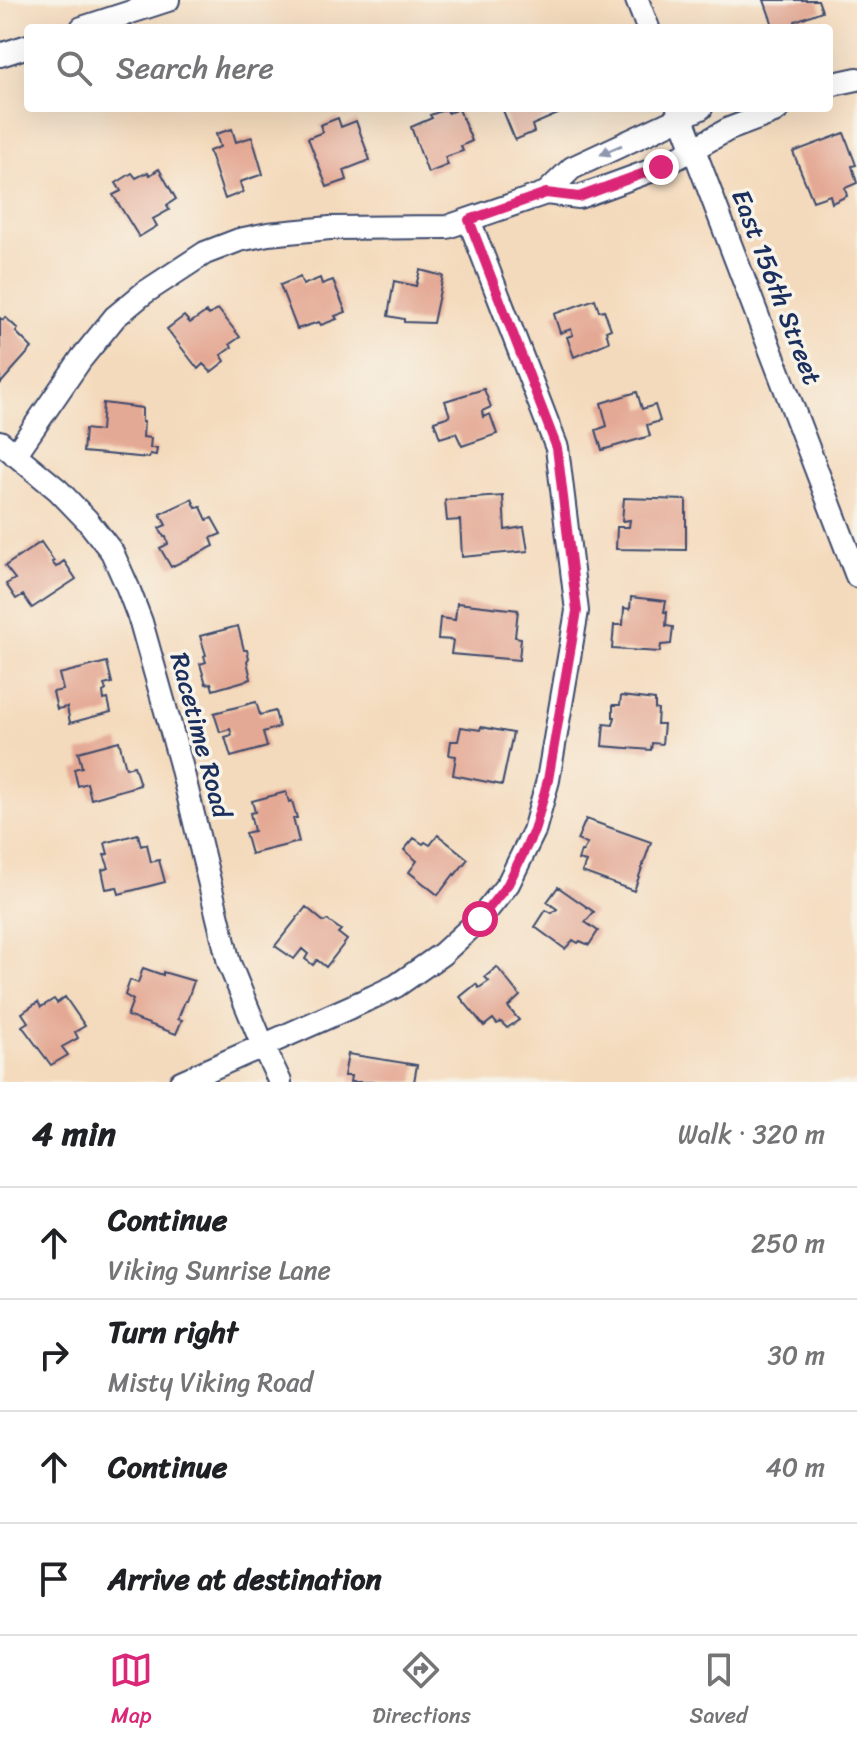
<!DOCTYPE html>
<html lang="en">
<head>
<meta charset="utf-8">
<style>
	body { margin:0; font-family:Sriracha,sans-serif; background:#f2f2f2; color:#202124 }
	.stop { position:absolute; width:24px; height:24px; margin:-18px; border:6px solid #db2777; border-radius:50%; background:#fff }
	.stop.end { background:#db2777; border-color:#fff; box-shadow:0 2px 8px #0008 }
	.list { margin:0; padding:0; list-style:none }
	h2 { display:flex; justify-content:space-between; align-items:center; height:104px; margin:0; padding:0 32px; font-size:34px }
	h2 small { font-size:26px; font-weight:400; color:#757577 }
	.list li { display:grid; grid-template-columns:52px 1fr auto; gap:24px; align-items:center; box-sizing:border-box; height:112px; padding:0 32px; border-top:2px solid #e0e0e0 }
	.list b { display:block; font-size:30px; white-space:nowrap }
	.list p { margin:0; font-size:26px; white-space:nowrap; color:#757577 }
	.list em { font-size:26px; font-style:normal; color:#757577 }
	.icon { flex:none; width:44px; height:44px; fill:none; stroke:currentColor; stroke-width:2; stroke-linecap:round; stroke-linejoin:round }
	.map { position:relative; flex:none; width:857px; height:1082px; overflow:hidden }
	.search { position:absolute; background:#fff; box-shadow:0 8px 32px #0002; left:24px; right:24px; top:24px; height:88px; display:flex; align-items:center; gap:20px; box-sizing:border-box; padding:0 28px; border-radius:8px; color:#757577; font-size:30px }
	.sheet { height:552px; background:#fff }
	nav { display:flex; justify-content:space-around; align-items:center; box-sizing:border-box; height:112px; border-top:2px solid #e0e0e0; background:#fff; font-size:22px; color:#757577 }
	nav a { display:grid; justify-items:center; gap:4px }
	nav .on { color:#db2777 }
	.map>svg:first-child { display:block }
	.building { fill:#e4a994 }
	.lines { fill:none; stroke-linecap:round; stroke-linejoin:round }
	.minor-casing { stroke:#3c496c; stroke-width:26 }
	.minor { stroke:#fff; stroke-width:22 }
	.oneway { fill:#8d97ae }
	.route { stroke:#db2777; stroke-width:10 }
	.labels { text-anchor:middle; stroke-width:7; stroke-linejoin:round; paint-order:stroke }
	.street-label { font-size:26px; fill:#1b2f5e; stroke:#f7f3e8 }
</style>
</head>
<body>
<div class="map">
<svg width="857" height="1082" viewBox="0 0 857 1082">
	<rect width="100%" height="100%" fill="#f7f3e8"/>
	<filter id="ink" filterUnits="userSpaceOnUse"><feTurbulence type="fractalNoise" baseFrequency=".0125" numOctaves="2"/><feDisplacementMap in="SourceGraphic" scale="16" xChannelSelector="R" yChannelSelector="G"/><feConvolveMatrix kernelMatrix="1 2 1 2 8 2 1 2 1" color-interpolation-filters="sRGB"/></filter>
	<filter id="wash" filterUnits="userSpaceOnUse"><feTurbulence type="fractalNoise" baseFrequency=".006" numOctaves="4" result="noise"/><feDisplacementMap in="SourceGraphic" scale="32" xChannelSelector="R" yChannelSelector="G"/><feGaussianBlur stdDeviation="1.8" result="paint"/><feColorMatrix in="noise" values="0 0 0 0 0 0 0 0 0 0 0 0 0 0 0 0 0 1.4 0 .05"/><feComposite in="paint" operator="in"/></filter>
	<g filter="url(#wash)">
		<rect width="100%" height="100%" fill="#f4dabc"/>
		<g id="blocks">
			<!-- building -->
			<path class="building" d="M 764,0 L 818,0 L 822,11 L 795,21 L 797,28 L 774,28 Z
				M 502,108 L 556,108 L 558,114 L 532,125 L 534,132 L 515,140 Z
				M 447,109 L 448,113 L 459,109 L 472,141 L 461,146 L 463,151 L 445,157 L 448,165 L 428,173 L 411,127 L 432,118 L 430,115 Z
				M 338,118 L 341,127 L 356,121 L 370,160 L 344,170 L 347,180 L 327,187 L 308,138 L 323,132 L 320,125 Z
				M 232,129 L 236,142 L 252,137 L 263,174 L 240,182 L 243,192 L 225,199 L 209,151 L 220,147 L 216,134 Z
				M 844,133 L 856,165 L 852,166 L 857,183 L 845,188 L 847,196 L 832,203 L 830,195 L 813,201 L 793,152 Z
				M 159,169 L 176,199 L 167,205 L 169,210 L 153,219 L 157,226 L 139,237 L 113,195 L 121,191 L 116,183 L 132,173 L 136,178 L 148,172 L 150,175 Z
				M 420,270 L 443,276 L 433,323 L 404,322 L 404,319 L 388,316 L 394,281 L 416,286 Z
				M 300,277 L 303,285 L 320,278 L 322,284 L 333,280 L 346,312 L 335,316 L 337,319 L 321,325 L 319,322 L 297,329 L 280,285 Z
				M 595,299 L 599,311 L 604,310 L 611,329 L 606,331 L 609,342 L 574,357 L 567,337 L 573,335 L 571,329 L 560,333 L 554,314 Z
				M 218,309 L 240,337 L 230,344 L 232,347 L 221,355 L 225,361 L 211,372 L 203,364 L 198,369 L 167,329 L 184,316 L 190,323 L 206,312 L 209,315 Z
				M 5,317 L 18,329 L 16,332 L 32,348 L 0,384 L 0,318 L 3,320 Z
				M 484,389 L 491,407 L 482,411 L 483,417 L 490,414 L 497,434 L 462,446 L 456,433 L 440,438 L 434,421 L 450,416 L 445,401 Z
				M 637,392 L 642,409 L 655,405 L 660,421 L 647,425 L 650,436 L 602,450 L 596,430 L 607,426 L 601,403 Z
				M 103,403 L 142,408 L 142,422 L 144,422 L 143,437 L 151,438 L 150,448 L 157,448 L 156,455 L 150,454 L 149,458 L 83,452 L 85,429 L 101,431 Z
				M 503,496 L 505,530 L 524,527 L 528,551 L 462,557 L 460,520 L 447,521 L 445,500 Z
				M 624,498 L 686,500 L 686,550 L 616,549 L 617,527 L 629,527 L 630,520 L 622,521 Z
				M 192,499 L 196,508 L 201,507 L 207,520 L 212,518 L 221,534 L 211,538 L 214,546 L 171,567 L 160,548 L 168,544 L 166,537 L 164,537 L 159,528 L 166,525 L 160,514 Z
				M 41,542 L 54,561 L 52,562 L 56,567 L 64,561 L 76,579 L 32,608 L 23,595 L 16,599 L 6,584 L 15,579 L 5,566 Z
				M 631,597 L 666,601 L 664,612 L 667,612 L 666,626 L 673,627 L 671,644 L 661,645 L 660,652 L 612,649 L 614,625 L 623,625 L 624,608 L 630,609 Z
				M 457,603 L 518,610 L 515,637 L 521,638 L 519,660 L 451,654 L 453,640 L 438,639 L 440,618 L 455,620 Z
				M 238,626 L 244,650 L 247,650 L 249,658 L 247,661 L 251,679 L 213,690 L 211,683 L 206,684 L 200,664 L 206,662 L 204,656 L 206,655 L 200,636 Z
				M 107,662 L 112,683 L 104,685 L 106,690 L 103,692 L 104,700 L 108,699 L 111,712 L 70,723 L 67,707 L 57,709 L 53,692 L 63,690 L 59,674 Z
				M 621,696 L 655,700 L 655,709 L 658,710 L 657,724 L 664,724 L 662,744 L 652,743 L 651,750 L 602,746 L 604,724 L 613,725 L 615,717 L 613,717 L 613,705 L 620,705 Z
				M 256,702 L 260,715 L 275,711 L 279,727 L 263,732 L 267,747 L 231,757 L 225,737 L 232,735 L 230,729 L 220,732 L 214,713 Z
				M 461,727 L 480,730 L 481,727 L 513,733 L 502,785 L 453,775 L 456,756 L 449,755 L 451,741 L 458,741 Z
				M 119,741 L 126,768 L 134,766 L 140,785 L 91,799 L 87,783 L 78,786 L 74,769 L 82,767 L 78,752 Z
				M 286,792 L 289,802 L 292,801 L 297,818 L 293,818 L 299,842 L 251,854 L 245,833 L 254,831 L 250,813 L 255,812 L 252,801 Z
				M 586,819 L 651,842 L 634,891 L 582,872 L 586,862 L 578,860 L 581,851 L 583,851 L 587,844 L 577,840 Z
				M 138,834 L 141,846 L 147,844 L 151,862 L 159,860 L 165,882 L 119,894 L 117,887 L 106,889 L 102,870 L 109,868 L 104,855 L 108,854 L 105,843 Z
				M 438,835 L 468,859 L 455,875 L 454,874 L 438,895 L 409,872 L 417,861 L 404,850 L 414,838 L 423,844 L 425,842 L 430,845 Z
				M 558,887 L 594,912 L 585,922 L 598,931 L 589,945 L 580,941 L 578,943 L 573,940 L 565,949 L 535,927 L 546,910 L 552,913 L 557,909 L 547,902 Z
				M 306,907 L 324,922 L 327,920 L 341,930 L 338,933 L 347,940 L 326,967 L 317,960 L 313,965 L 305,959 L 308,954 L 302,949 L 294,959 L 275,946 Z
				M 497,967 L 520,996 L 508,1007 L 519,1020 L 507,1028 L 501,1022 L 497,1024 L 493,1019 L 484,1026 L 460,997 L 476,984 L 479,988 L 489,981 L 485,977 Z
				M 143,968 L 163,975 L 163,972 L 194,981 L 187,1001 L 185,1001 L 178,1019 L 182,1020 L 176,1034 L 127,1016 L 133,1000 L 125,995 L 130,980 L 138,983 Z
				M 65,997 L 85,1026 L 75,1032 L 78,1038 L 62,1047 L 68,1055 L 51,1065 L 22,1026 L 28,1022 L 22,1013 L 38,1002 L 41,1007 L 54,999 L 57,1003 Z
				M 348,1054 L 417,1065 L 414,1082 L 350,1082 L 351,1076 L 344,1076 Z"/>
		</g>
	</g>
	<g filter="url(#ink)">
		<use href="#blocks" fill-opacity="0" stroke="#3c496c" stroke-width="2"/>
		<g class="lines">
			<!-- minor casing -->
			<g class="minor-casing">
				<path id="minor" d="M 637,0 L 648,28
					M 82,28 L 168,0
					M 0,55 L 28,46
					M 829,85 L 857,79
					M 678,108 L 857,576
					M 546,193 L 579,197 L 661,167 L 729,129 L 774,112 L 779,108
					M 0,442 L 58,490 L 87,520 L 112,552 L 128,588 L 141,622 L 180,761 L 229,963 L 263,1046 L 280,1082
					M 15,455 L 81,359 L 115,317 L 144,293 L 205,253 L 239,240 L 268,234 L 330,228 L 447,227 L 546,193 L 572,168 L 701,108
					M 181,1082 L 373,997 L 396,986 L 442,954 L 480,919 L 508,884 L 534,831 L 548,780 L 577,611 L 557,448 L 469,220"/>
			</g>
			<!-- minor -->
			<use href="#minor" class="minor"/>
		</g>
		<!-- one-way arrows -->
		<defs><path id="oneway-solid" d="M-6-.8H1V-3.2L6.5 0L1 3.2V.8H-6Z" transform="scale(2)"/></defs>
		<use class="oneway" href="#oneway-solid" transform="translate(611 150) rotate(156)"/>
	</g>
	<g class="lines" filter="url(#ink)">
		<!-- route -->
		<path class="route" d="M 480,919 L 508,884 L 534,831 L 548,780 L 577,611 L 557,448 L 469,220 L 546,193 L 579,197 L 661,167"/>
	</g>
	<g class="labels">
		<!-- street labels -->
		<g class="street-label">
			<text transform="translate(777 287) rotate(69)" y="9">East 156th Street</text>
			<text transform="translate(201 735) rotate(75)" y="9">Racetime Road</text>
		</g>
	</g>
</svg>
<div class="stop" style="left:480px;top:919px"></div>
<div class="stop end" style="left:661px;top:167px"></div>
<div class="search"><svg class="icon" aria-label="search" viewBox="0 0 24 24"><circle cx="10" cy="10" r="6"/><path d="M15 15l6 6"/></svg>Search here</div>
</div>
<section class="sheet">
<h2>4 min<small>Walk · 320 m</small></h2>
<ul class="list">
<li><svg class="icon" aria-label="ahead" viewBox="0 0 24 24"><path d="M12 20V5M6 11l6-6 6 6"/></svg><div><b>Continue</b><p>Viking Sunrise Lane</p></div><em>250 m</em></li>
<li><svg class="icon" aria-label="right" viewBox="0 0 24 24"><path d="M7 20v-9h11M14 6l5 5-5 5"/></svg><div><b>Turn right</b><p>Misty Viking Road</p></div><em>30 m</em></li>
<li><svg class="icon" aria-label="ahead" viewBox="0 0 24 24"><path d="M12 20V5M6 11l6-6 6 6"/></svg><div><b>Continue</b></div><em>40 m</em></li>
<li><svg class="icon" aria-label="arrive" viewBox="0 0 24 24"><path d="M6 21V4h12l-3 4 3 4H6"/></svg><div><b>Arrive at destination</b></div></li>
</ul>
</section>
<nav>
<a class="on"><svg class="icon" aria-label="map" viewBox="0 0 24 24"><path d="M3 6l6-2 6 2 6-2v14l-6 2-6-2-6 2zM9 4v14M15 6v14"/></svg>Map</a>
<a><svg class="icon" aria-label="directions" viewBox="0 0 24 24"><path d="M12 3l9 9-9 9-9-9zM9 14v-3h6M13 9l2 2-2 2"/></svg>Directions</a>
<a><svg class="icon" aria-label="saved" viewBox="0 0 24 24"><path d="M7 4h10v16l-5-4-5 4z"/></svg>Saved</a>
</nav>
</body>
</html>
